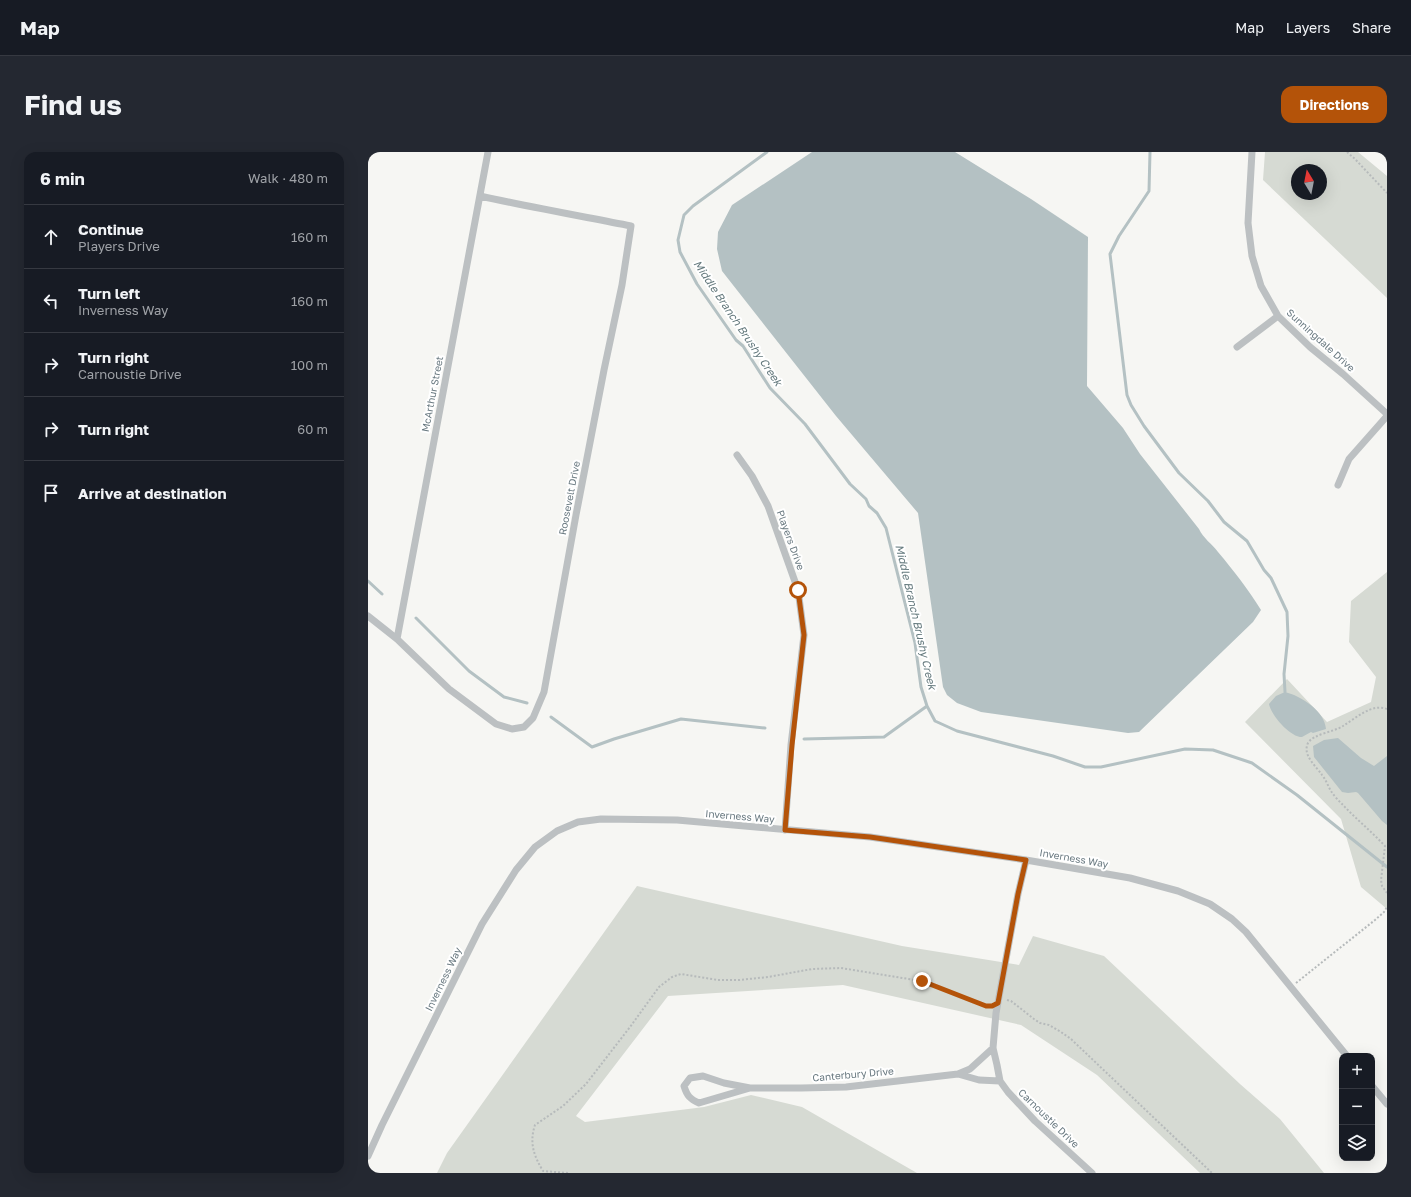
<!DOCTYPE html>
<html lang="en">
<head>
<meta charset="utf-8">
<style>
	body { margin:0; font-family:"Golos Text",sans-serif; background:#242831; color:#f1f3f6 }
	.controls { position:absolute; right:12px; bottom:12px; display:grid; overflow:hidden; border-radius:8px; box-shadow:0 4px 16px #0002 }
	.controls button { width:36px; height:36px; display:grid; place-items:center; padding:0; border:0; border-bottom:1px solid #363941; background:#171b24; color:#f1f3f6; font:20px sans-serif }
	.compass { position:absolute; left:923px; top:12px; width:36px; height:36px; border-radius:50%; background:#171b24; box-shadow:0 4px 16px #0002; rotate:350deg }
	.stop { position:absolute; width:12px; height:12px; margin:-9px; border:3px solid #b45309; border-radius:50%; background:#fff }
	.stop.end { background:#b45309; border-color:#fff; box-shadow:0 1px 4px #0008 }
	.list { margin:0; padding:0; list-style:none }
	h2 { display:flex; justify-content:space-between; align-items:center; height:52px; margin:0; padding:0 16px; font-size:17px }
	h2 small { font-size:13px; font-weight:400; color:#9ea1a6 }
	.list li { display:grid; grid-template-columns:26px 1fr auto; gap:12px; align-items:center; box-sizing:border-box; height:64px; padding:0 16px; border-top:1px solid #363941 }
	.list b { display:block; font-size:15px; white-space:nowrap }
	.list p { margin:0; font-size:13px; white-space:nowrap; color:#9ea1a6 }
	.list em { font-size:13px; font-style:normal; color:#9ea1a6 }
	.icon { flex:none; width:22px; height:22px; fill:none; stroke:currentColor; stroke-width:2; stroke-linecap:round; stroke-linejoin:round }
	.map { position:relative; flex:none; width:1019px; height:1021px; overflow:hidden; border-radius:12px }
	header { display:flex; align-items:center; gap:24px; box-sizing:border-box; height:56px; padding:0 20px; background:#171b24; border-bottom:1px solid #363941 }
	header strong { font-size:19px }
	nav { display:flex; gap:22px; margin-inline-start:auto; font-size:14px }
	.intro { display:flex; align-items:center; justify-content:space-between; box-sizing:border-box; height:96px; padding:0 24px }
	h1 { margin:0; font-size:28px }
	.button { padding:10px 18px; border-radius:12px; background:#b45309; color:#fff; font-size:14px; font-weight:700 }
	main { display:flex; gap:24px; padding:0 24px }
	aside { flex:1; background:#171b24; border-radius:12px; box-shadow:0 4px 16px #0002 }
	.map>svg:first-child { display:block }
	.green { fill:#d6dad3; fill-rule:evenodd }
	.water { fill:#b4c1c3 }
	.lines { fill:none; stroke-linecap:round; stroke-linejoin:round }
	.stream { stroke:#b4c1c3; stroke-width:3 }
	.path { stroke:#b6babb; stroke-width:2; stroke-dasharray:2 2; stroke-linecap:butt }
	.minor { stroke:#bcc0c2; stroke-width:7 }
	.route { stroke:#b45309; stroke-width:5 }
	.labels { text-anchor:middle; stroke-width:4; stroke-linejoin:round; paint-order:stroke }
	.street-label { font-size:10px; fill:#697980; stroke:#fff }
	.water-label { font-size:11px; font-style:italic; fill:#64797d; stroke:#fff }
</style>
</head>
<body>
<header>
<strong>Map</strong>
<nav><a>Map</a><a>Layers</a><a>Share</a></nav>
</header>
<div class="intro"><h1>Find us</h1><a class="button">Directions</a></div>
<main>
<aside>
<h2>6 min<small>Walk · 480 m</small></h2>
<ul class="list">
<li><svg class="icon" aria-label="ahead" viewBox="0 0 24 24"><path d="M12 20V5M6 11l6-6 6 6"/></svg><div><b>Continue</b><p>Players Drive</p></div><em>160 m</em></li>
<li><svg class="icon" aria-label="left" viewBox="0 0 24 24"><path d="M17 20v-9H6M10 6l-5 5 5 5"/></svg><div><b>Turn left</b><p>Inverness Way</p></div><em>160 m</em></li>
<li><svg class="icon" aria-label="right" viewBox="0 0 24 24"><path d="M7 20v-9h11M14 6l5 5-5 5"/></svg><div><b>Turn right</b><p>Carnoustie Drive</p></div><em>100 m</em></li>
<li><svg class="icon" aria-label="right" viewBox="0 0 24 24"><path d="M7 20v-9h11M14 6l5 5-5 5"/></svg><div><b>Turn right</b></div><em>60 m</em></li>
<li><svg class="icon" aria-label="arrive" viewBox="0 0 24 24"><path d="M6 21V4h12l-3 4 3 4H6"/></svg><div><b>Arrive at destination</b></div></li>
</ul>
</aside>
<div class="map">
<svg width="1019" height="1021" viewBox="0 0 1019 1021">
	<rect width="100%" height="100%" fill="#f6f6f3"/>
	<!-- green -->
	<path class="green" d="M 897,0 L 990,0 L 1019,24 L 1019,146 L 895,28 ZM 929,18 L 953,18 L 953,42 L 929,42 Z
		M 1019,420 L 1019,757 L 993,735 L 973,667 L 877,570 L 919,527 L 959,570 L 1003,550 L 1008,525 L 981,490 L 983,449 Z
		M 269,734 L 534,794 L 651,813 L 665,784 L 736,804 L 872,932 L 912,967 L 956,1021 L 832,1021 L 729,923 L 653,873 L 475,833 L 300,844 L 208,964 L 217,970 L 336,955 L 383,943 L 434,955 L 549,1021 L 69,1021 L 79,1001 Z"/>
	<!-- water -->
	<path class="water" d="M 444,0 L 587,0 L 663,47 L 720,85 L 719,234 L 755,276 L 772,302 L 831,377 C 835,386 844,392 850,400 C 866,419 880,437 893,458 L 885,470 L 771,580 L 760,581 L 613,560 L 589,551 L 579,543 L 575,535 L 550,361 L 468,264 L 354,119 L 349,97 L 350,80 L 364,53 Z
		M 917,540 C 933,544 957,559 958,577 L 945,581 L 943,580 L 934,585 C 922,585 903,563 901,552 L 908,544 Z
		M 970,586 L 993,606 L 1006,614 L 1019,604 L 1019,673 L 1014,669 L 990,641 L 988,640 L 980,641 L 974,640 L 946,605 L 945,594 L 956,588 Z"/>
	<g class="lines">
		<!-- stream -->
		<path class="stream" d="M 399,0 L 325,54 L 316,63 L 310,88 L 312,100 L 329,132 L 368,188 L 375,194 L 402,236 L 437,272 L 482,332 L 498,347 L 501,354 L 509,361 L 518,376 L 547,491 L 553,535 L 559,554 L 567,569 L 589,579 L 685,604 L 717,615 L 733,615 L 817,597 L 845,598 L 884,611 L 929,643 L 1019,715
			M 782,0 L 781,39 L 751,84 L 742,102 L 759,243 L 763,253 L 776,274 L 811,321 L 840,349 L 856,370 L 879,389 L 896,418 L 903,426 L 919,460 L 920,484 L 916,522 L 917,540
			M 0,429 L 14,442
			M 48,466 L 101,519 L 136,545 L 159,551
			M 183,565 L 224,595 L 246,587 L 313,567 L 397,576
			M 436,587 L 516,585 L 559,554"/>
		<!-- path -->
		<path class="path" d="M 979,0 L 987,7 L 1019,41
			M 1019,557 C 1004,551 988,566 975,574 C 966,580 945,582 940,591 C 934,603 948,614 954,623 C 958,628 960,634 963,639 C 966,644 971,649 975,653 C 988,667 1003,679 1017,694 L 1013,728 L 1014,734 L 1019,741
			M 928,831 L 1007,768 L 1016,760 L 1019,755
			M 639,848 L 643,849 L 666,867 L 672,871 L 681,873 L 693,880 L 703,887 L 844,1021
			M 200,1021 L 175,1019 C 166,1004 161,991 167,973 L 195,954 L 218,932 L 262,875 L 291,835 L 304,825 L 313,822 L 350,828 L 371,828 L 400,825 L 444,817 L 473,816 L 553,829 L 619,854 L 622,854"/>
		<!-- minor -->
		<path class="minor" d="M 884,0 L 880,71 L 884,104 L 893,134 L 910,164 L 942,195 L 975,222 L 1019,262
			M 869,195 L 910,164
			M 369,303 L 384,324 L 400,354 L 430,438 L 436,483 L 423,593 L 417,678
			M 970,333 L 981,307 L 1019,264
			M 0,464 L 29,487 L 81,537 L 128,572 L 144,577 L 156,575 L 165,566 L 176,540 L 208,363 L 236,218 L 254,133 L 263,74 C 212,64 162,55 112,44
			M 29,487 L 120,0
			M 658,708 L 650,742 L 628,861 L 625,896 L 629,913 L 632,929 L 640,940 L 667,969 L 724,1021
			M 590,922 L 611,928 L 632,929
			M 1004,934 L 1019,952
			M 382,936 L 331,951 C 322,947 319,944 316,934 L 322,926 L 335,924 L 356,931 L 382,936 L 433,936 L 478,935 L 590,922 L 602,917 L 625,896
			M 0,1004 L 14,973 L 114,772 L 148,718 L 167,695 L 189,679 L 210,670 L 233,667 L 309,668 L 502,685 L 658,708 L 762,726 L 810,739 L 842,752 L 864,767 L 878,780 L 979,904"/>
	</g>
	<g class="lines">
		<!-- route -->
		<path class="route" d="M 430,438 L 436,483 L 424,593 L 417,678 L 502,685 L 658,708 L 650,742 L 630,851 L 624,854 L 618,854 L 554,829"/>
	</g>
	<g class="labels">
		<!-- street labels -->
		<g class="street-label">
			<text transform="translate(953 188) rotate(42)" y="4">Sunningdale Drive</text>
			<text transform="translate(64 242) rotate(-79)" y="4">McArthur Street</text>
			<text transform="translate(201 346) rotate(-79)" y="4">Roosevelt Drive</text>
			<text transform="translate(423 388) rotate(70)" y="4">Players Drive</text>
			<text transform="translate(372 664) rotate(5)" y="4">Inverness Way</text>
			<text transform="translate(706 706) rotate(10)" y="4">Inverness Way</text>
			<text transform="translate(75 827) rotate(-64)" y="4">Inverness Way</text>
			<text transform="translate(485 922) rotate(-5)" y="4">Canterbury Drive</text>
			<text transform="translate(681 966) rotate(44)" y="4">Carnoustie Drive</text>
		</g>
		<!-- water labels -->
		<g class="water-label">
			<text transform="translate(370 171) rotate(56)" y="4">Middle Branch Brushy Creek</text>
			<text transform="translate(548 465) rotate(77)" y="4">Middle Branch Brushy Creek</text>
		</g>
	</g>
</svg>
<div class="controls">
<button>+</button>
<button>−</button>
<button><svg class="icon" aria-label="layers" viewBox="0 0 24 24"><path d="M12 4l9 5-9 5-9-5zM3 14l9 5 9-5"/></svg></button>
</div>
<svg class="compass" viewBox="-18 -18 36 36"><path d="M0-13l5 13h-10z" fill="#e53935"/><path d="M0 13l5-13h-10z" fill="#9ea1a6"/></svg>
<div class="stop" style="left:430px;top:438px"></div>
<div class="stop end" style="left:554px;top:829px"></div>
</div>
</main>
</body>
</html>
